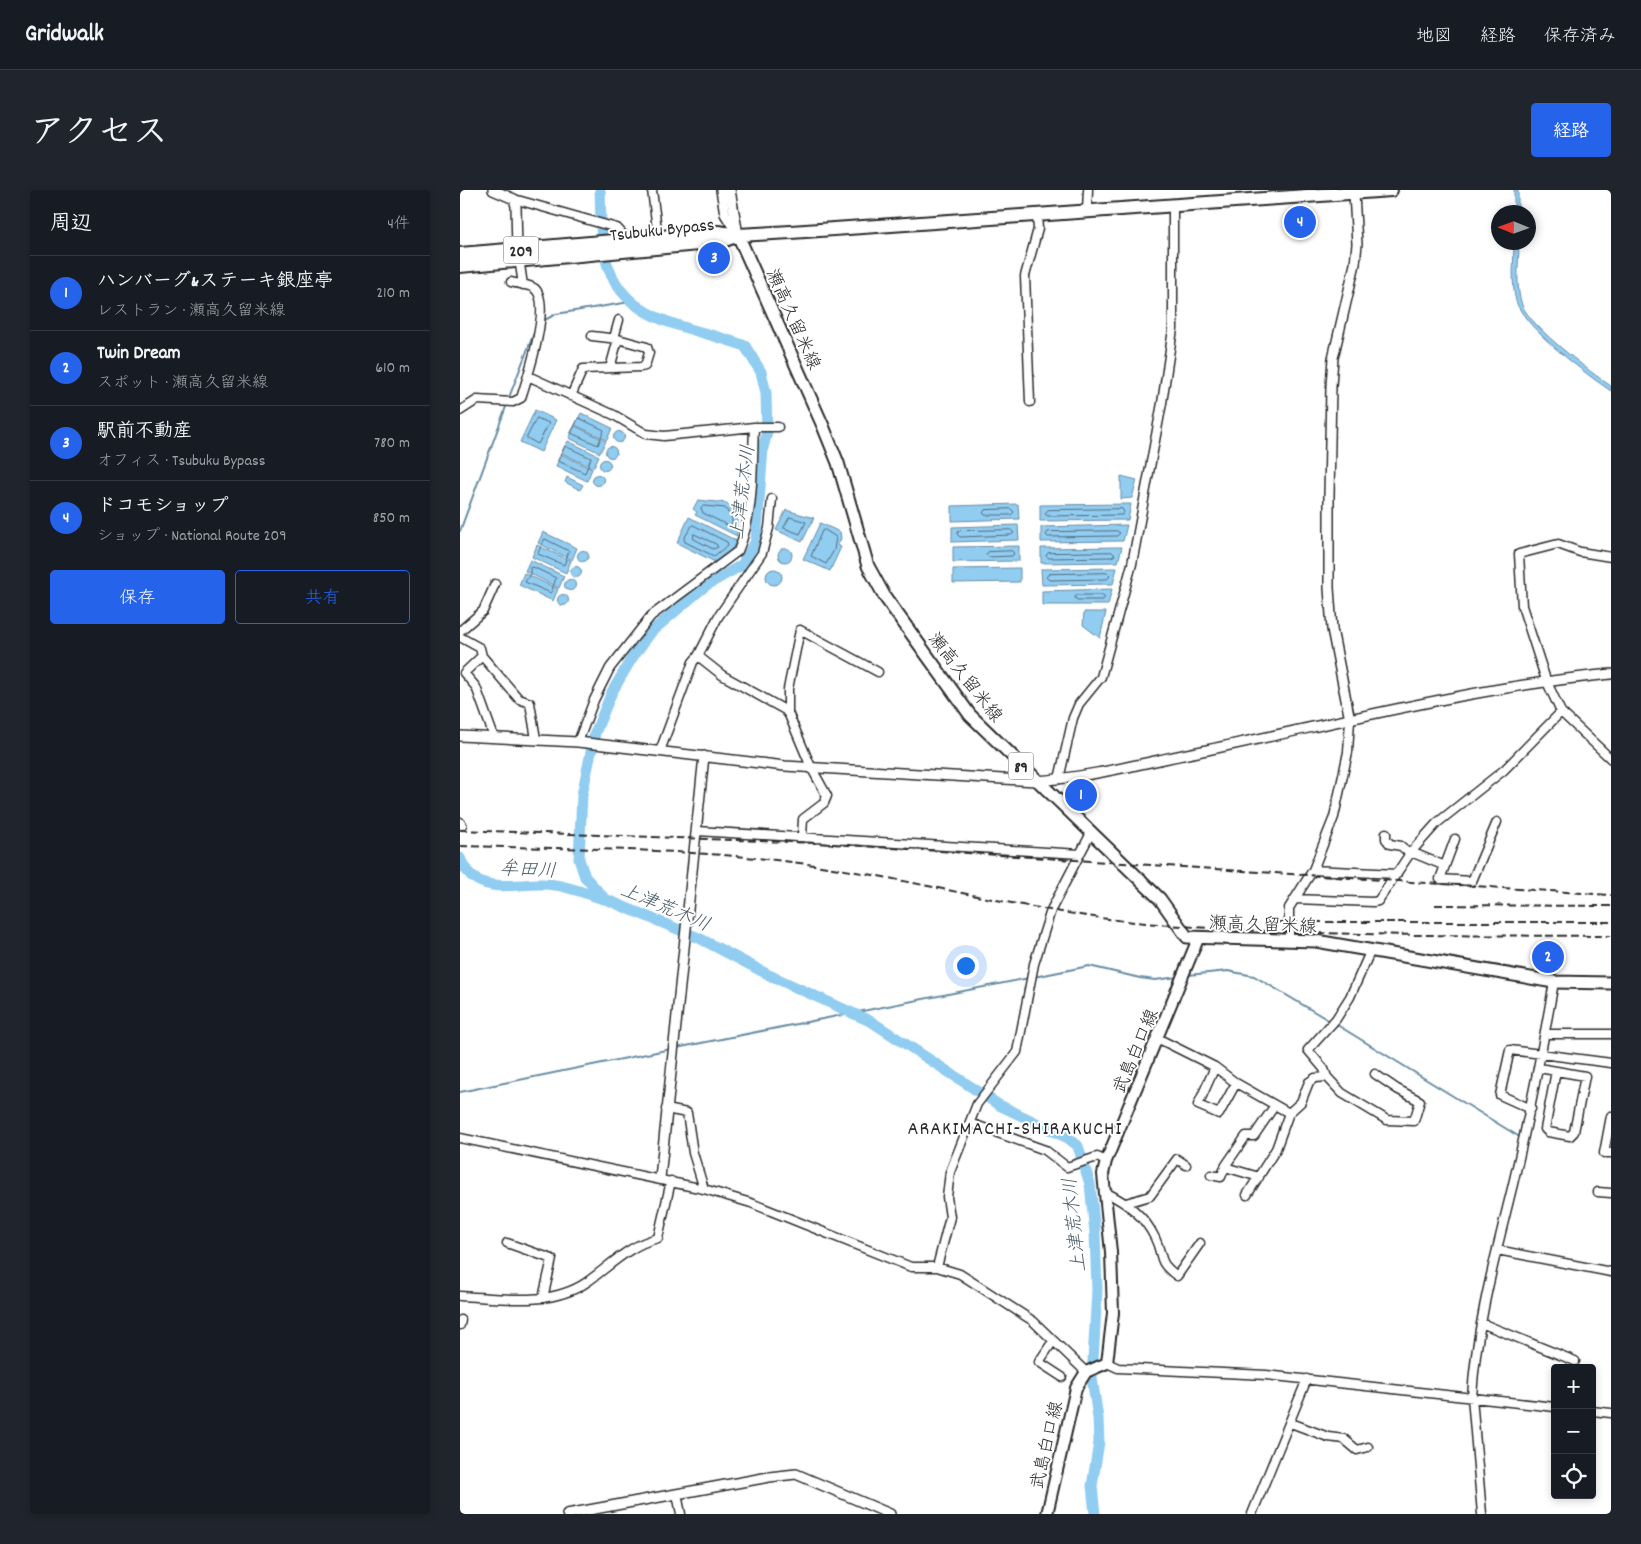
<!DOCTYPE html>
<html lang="ja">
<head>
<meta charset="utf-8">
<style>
	body { margin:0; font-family:Dekko,"Klee One",sans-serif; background:#20242c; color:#f1f3f6 }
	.controls { position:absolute; right:15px; bottom:15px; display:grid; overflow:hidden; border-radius:5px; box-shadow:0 2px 8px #0003 }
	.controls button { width:45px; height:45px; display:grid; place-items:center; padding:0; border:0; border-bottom:1px solid #363941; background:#171b24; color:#f1f3f6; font:25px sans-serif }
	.compass { position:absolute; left:1031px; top:15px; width:45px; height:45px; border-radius:50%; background:#171b24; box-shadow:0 2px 8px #0003; rotate:271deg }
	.you { position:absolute; left:505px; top:775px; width:18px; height:18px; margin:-12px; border:4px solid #fff; border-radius:50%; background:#1a73e8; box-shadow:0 0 0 8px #1a73e833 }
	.badge { display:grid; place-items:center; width:32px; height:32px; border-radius:50%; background:#2563eb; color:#fff; font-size:16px; font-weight:700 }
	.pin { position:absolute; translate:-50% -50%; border:2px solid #fff; box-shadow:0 1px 5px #0006 }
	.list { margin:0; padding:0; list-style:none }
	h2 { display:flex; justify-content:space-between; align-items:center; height:65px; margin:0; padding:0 20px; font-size:21px }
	h2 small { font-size:16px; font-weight:400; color:#9ea1a6 }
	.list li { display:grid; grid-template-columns:32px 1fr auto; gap:15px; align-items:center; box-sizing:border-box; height:75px; padding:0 20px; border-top:1px solid #363941 }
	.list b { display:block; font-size:19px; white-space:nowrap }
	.list p { margin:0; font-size:16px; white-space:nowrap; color:#9ea1a6 }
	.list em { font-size:16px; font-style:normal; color:#9ea1a6 }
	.actions { display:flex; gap:10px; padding:15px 20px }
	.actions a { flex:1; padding:11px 0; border:1px solid #2563eb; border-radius:5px; text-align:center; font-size:18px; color:#2563eb }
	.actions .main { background:#2563eb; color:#fff }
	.icon { flex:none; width:28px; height:28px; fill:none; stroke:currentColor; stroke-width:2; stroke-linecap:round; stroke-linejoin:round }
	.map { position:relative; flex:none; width:1151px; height:1324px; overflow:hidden; border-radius:5px }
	header { display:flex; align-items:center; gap:30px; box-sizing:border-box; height:70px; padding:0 25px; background:#171b24; border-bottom:1px solid #363941 }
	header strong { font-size:24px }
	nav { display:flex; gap:28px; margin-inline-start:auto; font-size:18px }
	.intro { display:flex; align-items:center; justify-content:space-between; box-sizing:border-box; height:120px; padding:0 30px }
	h1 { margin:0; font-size:35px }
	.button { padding:12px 22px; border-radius:5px; background:#2563eb; color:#fff; font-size:18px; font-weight:700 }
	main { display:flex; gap:30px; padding:0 30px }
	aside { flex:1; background:#171b24; border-radius:5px; box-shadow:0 2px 8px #0003 }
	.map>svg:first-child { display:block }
	.water { fill:#91ccf1; stroke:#688ca2 }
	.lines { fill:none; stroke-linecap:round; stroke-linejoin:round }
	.shore { stroke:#546b7a; stroke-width:1 }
	.stream { stroke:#688ca2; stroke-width:2 }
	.river { stroke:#91ccf1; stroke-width:11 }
	.minor-casing { stroke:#2b2b2b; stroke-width:11 }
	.tertiary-casing { stroke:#2b2b2b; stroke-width:12 }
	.secondary-casing { stroke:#2b2b2b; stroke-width:14 }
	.primary-casing { stroke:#2b2b2b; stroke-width:15 }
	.trunk-casing { stroke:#2b2b2b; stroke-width:16 }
	.minor { stroke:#fff; stroke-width:8 }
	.tertiary { stroke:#fff; stroke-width:9 }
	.secondary { stroke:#fff; stroke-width:10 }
	.primary { stroke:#fff; stroke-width:11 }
	.trunk { stroke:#fff; stroke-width:12 }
	.rail { stroke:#2b2b2b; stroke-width:2; stroke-dasharray:8 4; stroke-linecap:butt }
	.labels { text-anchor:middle; stroke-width:4; stroke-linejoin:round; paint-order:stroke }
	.shield { fill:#fff; stroke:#6b6b6b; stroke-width:1 }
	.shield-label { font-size:16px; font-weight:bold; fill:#2b2b2b }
	.street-label { font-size:18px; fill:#2b2b2b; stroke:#fff }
	.water-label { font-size:19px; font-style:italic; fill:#4a5b66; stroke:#fff }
	.quarter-label { font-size:20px; letter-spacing:1px; fill:#2b2b2b; stroke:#fff }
</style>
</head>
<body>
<header>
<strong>Gridwalk</strong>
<nav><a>地図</a><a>経路</a><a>保存済み</a></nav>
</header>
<div class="intro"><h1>アクセス</h1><a class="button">経路</a></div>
<main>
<aside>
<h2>周辺<small>4件</small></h2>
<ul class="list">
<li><span class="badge">1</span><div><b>ハンバーグ&amp;ステーキ銀座亭</b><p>レストラン · 瀬高久留米線</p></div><em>210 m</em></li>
<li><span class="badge">2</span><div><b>Twin Dream</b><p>スポット · 瀬高久留米線</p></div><em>610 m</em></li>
<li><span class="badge">3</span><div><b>駅前不動産</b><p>オフィス · Tsubuku Bypass</p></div><em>780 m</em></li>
<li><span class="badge">4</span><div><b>ドコモショップ</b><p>ショップ · National Route 209</p></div><em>850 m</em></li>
</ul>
<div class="actions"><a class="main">保存</a><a>共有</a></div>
</aside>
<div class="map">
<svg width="1151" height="1324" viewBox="0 0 1151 1324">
	<rect width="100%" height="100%" fill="#fff"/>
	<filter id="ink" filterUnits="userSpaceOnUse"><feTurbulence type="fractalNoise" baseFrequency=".02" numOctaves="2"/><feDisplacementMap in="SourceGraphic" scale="10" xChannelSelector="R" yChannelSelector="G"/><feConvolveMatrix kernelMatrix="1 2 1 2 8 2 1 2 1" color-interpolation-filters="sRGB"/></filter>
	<g filter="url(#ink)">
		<!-- water -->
		<path class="water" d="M 1054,0 L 1058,0 L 1058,22 L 1054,22 Z
			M 1054,53 L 1059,53 C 1059,72 1055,96 1062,115 C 1071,137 1130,182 1151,196 L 1151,201 C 1127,185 1064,138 1056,111 C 1051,93 1054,71 1054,53 Z
			M 75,220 L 96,230 L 81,262 L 60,252 Z
			M 121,223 L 152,238 L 147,250 L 115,235 Z
			M 115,236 L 146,251 L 140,263 L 109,248 Z
			M153.5 247a5.5 5.5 0 1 1 11 0a5.5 5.5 0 1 1-11 0Z
			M 108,251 L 139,266 L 133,278 L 102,263 Z
			M145.5 262a5.5 5.5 0 1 1 11 0a5.5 5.5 0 1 1-11 0Z
			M 101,264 L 132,279 L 127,291 L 96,276 Z
			M139.5 275a5.5 5.5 0 1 1 11 0a5.5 5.5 0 1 1-11 0Z
			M132.5 290a5.5 5.5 0 1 1 11 0a5.5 5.5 0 1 1-11 0Z
			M 661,286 L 677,290 L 672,308 L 661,309 Z
			M 107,287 L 123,295 L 120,300 L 105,292 Z
			M 238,310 L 267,313 L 277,327 L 277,346 L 235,325 L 237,322 L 233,319 Z
			M 558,314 L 559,329 L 492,331 L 492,316 Z
			M 671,314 L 668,330 L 580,331 L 580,315 Z
			M 326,320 L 354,328 L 342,352 L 316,340 Z
			M 229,327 L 277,351 L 270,362 L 255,372 L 217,353 Z
			M 360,333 L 380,342 L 381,348 L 378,355 L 381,357 L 370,381 L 343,369 Z
			M 558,335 L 559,350 L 492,352 L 492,337 Z
			M 667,335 L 663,351 L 581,352 L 581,337 Z
			M 83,342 L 117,358 L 112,370 L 78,353 Z
			M 77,355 L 111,371 L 106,383 L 72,367 Z
			M 559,356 L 559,371 L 493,372 L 493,357 Z
			M 662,357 L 658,372 L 581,373 L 581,358 Z
			M318 365a7 7 0 1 1 14 0a7 7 0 1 1-14 0Z
			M117.5 366a5.5 5.5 0 1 1 11 0a5.5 5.5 0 1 1-11 0Z
			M 70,370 L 104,386 L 99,398 L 65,381 Z
			M110.5 382a5.5 5.5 0 1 1 11 0a5.5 5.5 0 1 1-11 0Z
			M 560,378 L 560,392 L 493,393 L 493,379 Z
			M 657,378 L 653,394 L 582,395 L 581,379 Z
			M306 387a8 8 0 1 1 16 0a8 8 0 1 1-16 0Z
			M 64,383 L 98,399 L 93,411 L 59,395 Z
			M104.5 395a5.5 5.5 0 1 1 11 0a5.5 5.5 0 1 1-11 0Z
			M 652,399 L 648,415 L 582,415 L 582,401 Z
			M97.5 410a5.5 5.5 0 1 1 11 0a5.5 5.5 0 1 1-11 0Z
			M 624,422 L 646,422 L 640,448 L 623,435 Z"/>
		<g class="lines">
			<!-- shore -->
			<path class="shore" d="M 77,228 L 89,233 L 78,254 L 67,248 Z
				M 119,228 L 144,240 L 138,255 L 111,243 Z
				M 105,256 L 131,268 L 125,283 L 98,271 Z
				M 244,316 L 265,318 L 272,328 L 272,335 L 269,336 L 243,323 L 241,318 Z
				M 551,319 L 554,322 L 551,325 L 525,325 L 523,323 L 525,320 Z
				M 662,319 L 664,322 L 662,325 L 588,326 L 585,324 L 588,320 Z
				M 330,327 L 346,332 L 340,344 L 324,338 Z
				M 233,335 L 267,352 L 268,355 L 254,366 L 225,352 L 224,349 Z
				M 365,340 L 376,347 L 374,360 L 366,374 L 351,366 L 362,341 Z
				M 551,340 L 554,343 L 551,345 L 500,347 L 497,344 L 499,341 Z
				M 657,341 L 660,343 L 657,346 L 588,347 L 586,345 L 588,342 Z
				M 234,344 L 256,354 L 258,357 L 253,359 L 234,349 Z
				M 85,349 L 109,361 L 104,375 L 78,364 Z
				M 552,361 L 554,364 L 552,366 L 528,367 L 526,365 L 528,362 Z
				M 652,362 L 655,365 L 652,367 L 589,368 L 586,366 L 588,363 Z
				M 73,377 L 96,388 L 91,403 L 65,392 L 70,384 L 70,378 Z
				M 647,383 L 650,386 L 647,389 L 589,390 L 586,387 L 589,384 Z
				M 617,405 L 643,405 L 645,407 L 643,410 L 617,410 L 615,408 Z"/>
			<!-- stream -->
			<path class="stream" d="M 83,131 L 96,124 L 170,112
				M 48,210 L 77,135
				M 0,341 L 47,214
				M 728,785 L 768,781 L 794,786 L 870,831
				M 574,787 L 629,776 L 680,788 L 695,790 L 718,787
				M 874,833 L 1058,946
				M 216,858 L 569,788
				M 0,902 L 211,859"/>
			<!-- river -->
			<path class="river" d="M 140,0 C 141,19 140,39 143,58 C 157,135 225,133 285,156 L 301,182 L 306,203 L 307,242 L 303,258 L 296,351 L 282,375 L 245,396 L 192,441 L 172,468 L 152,502 L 135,543 L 122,605 L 119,669 L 125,687 L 145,709 L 239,748 L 309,785 L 412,832 L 539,915 L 608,948 L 618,956 L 630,994 L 635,1043 L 637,1100 L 632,1188 L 638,1228 L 639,1252 L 632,1296 L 635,1324
				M 0,668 C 17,712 61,689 95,695 C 111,697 127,704 143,709"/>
			<!-- minor casing -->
			<g class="minor-casing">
				<path id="minor" d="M 192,0 L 198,47
					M 54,9 L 157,38 L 168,50
					M 627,20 L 628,0
					M 59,68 L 63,95
					M 132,146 L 158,149
					M 154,148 L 159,130
					M 68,186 L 154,225 L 186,244 L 204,246 L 294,237 C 292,277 295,323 278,361 L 191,426 L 150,478 L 134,510 L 118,552
					M 111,206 L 123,179 L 181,177 L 185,176 L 189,163 L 187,157 L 158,149 L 150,178
					M 570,212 L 565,86 L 578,39 L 577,25
					M 0,221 L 17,210 L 53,212 L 61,208 C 67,189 93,112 74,98 C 68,94 57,94 51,92
					M 294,237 L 318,237
					M 1151,367 L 1120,362 L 1098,354 L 1059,364 L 1062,416 L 1086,490 L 1101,522 L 1151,569
					M 0,441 L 23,421 L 35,394
					M 0,447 L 20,458 L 22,466 L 59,509 L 70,513 L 76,549
					M 22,466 L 4,483 L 16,497 L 34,547
					M 238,466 L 262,485 L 325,520 L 329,525 L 351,577 L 367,606 L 364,613 L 343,629 L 342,646
					M 328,523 L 328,499 L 340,440 L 418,482
					M 200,561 L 233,472 L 238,466 L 258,427 L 302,363 L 309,338 L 312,309
					M 599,589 L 613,528 L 619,514 L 641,487 L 672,374 L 702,213 L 713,139 L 713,15
					M 0,632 L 2,635
					M 237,641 L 620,664 L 631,643
					M 926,643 L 926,649 L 930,654 L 941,656 L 950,664
					M 995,649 L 980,689 L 1012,691 L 1037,632
					M 951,662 L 985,676
					M 853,680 L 937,684
					M 835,709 L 913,712 L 918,711 L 951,662 L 977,633 L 1044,580 L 1101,522
					M 829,749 L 829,718 L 853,680 L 874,627 L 888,562 L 890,530
					M 1085,844 L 1151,844
					M 697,848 L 755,877 L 776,893 L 829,923
					M 755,877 L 738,915 L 759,924 L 776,893
					M 1079,878 L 1125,886 L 1114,942 L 1110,946 L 1088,942 L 1085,939 L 1096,881
					M 867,887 L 882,903 L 927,930 L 954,931 L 960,911 L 937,899 L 915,884
					M 206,919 L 227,923 L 233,963 L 244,999
					M 1071,919 L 1040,905 L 1050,860 L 1151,873
					M 1151,926 L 1144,963 L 1151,963
					M 510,933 L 585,960 L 607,977 L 637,967 L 646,971
					M 0,948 L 244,999 L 291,1013 L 451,1077 L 477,1077 L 500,1084 L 573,1131 L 626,1182
					M 765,977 L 799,987
					M 751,985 L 761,987 L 766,975 L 786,946 L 794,946 L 815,915
					M 645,1002 C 667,1013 684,1025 695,1048 C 705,1069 696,1070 717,1086 L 740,1053
					M 1138,1002 L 1151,1003
					M 787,1005 L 816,959 L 829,923 L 841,912 L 849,892 L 855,888 L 867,887 L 864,879 L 848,860 L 876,829 L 890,807 L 910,762
					M 666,1013 L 690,1006 L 717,969 L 726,975
					M 47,1053 L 92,1069 L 83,1108
					M 1037,1060 L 1151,1082
					M 477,1077 L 490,1027 L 487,1007 L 490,982 L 517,914 L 557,862 L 574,774 L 591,720 L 620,664
					M 0,1106 C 41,1108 91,1117 127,1092 C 151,1075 169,1055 198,1048 L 211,991
					M 1021,1133 L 1115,1171
					M 0,1135 L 1,1130
					M 593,1151 L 579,1172 L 602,1187
					M 647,1173 L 658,1178 L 806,1185 L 1095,1217
					M 1132,1221 L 1151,1223
					M 831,1233 L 868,1247 L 884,1249 L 897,1260 L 908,1257
					M 217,1304 L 221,1324
					M 792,1324 L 847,1189
					M 1022,1324 L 1012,1207 C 1016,1135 1036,1064 1053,994 C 1069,927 1082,860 1094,792"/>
			</g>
			<!-- tertiary casing -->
			<g class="tertiary-casing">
				<path id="tertiary" d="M 33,0 L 54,9 L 56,16 L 57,60
					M 261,0 L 265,24 L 278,45
					M 270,0 L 277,39
					M 890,530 L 872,439 L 869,398 L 869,306 L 871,196 L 873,168 L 895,74 L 897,54 L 894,4
					M 0,546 L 118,552 L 325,576 L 576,591 C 634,587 690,571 747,560 C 881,532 1015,497 1151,484
					M 200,988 L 244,566
					M 107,1324 L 309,1287 L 336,1284 L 430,1324"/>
			</g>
			<!-- secondary casing -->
			<g class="secondary-casing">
				<path id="secondary" d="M 587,1324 L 616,1198 L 626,1182 L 647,1173 L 653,1123 L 651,1062 L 643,984 L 646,971 L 738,749"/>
			</g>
			<!-- primary casing -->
			<g class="primary-casing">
				<path id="primary" d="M 278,45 L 363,236 L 378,273 L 408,376 L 425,407 L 510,525 L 700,709 L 727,747 L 856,751 L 1094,792 L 1151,793"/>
			</g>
			<!-- trunk casing -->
			<g class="trunk-casing">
				<path id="trunk" d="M 0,64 L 258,42 L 278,45 L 331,42 L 931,0
					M 0,76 L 260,52 L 278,45"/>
			</g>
			<!-- minor -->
			<use href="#minor" class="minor"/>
			<!-- tertiary -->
			<use href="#tertiary" class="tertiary"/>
			<!-- secondary -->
			<use href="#secondary" class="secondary"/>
			<!-- primary -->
			<use href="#primary" class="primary"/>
			<!-- trunk -->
			<use href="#trunk" class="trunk"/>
			<!-- rail -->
			<path class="rail" d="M 0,640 L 356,653 L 1151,705
				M 0,656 C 118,659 237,658 354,675 C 461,691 566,721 675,732 C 831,747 994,745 1151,746
				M 975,715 L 1151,716
				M 806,732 L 1151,732"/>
		</g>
	</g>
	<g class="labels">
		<!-- shield labels -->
		<g class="shield">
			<rect x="43.5" y="46.5" width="35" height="27" rx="4"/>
			<rect x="548.5" y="562.5" width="25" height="27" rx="4"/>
		</g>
		<g class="shield-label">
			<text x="61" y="66">209</text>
			<text x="561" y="582">89</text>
		</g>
		<!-- street labels -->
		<g class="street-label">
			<text transform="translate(202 39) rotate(-6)" y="6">Tsubuku Bypass</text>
			<text transform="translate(334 129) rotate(66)" y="6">瀬高久留米線</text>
			<text transform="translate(506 487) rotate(52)" y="6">瀬高久留米線</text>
			<text transform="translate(803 734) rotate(2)" y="6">瀬高久留米線</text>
			<text transform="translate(675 861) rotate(-67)" y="6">武島白口線</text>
			<text transform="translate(586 1255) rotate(-77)" y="6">武島白口線</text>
		</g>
		<!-- water labels -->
		<g class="water-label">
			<text transform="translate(281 302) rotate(-83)" y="7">上津荒木川</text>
			<text transform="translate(68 678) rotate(3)" y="7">牟田川</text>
			<text transform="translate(206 716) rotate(23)" y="7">上津荒木川</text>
			<text transform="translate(613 1035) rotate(-96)" y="7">上津荒木川</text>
		</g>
		<!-- quarter labels -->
		<g class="quarter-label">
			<text x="555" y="944">ARAKIMACHI-SHIRAKUCHI</text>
		</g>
	</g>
</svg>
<div class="controls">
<button>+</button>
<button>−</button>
<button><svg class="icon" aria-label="locate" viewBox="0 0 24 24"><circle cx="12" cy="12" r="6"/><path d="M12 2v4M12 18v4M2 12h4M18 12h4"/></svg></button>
</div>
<svg class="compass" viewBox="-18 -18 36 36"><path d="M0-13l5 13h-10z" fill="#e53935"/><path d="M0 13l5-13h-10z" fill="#9ea1a6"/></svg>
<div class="you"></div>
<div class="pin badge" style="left:621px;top:605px">1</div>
<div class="pin badge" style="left:1088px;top:767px">2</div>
<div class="pin badge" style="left:254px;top:68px">3</div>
<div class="pin badge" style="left:840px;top:32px">4</div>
</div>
</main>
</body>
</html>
